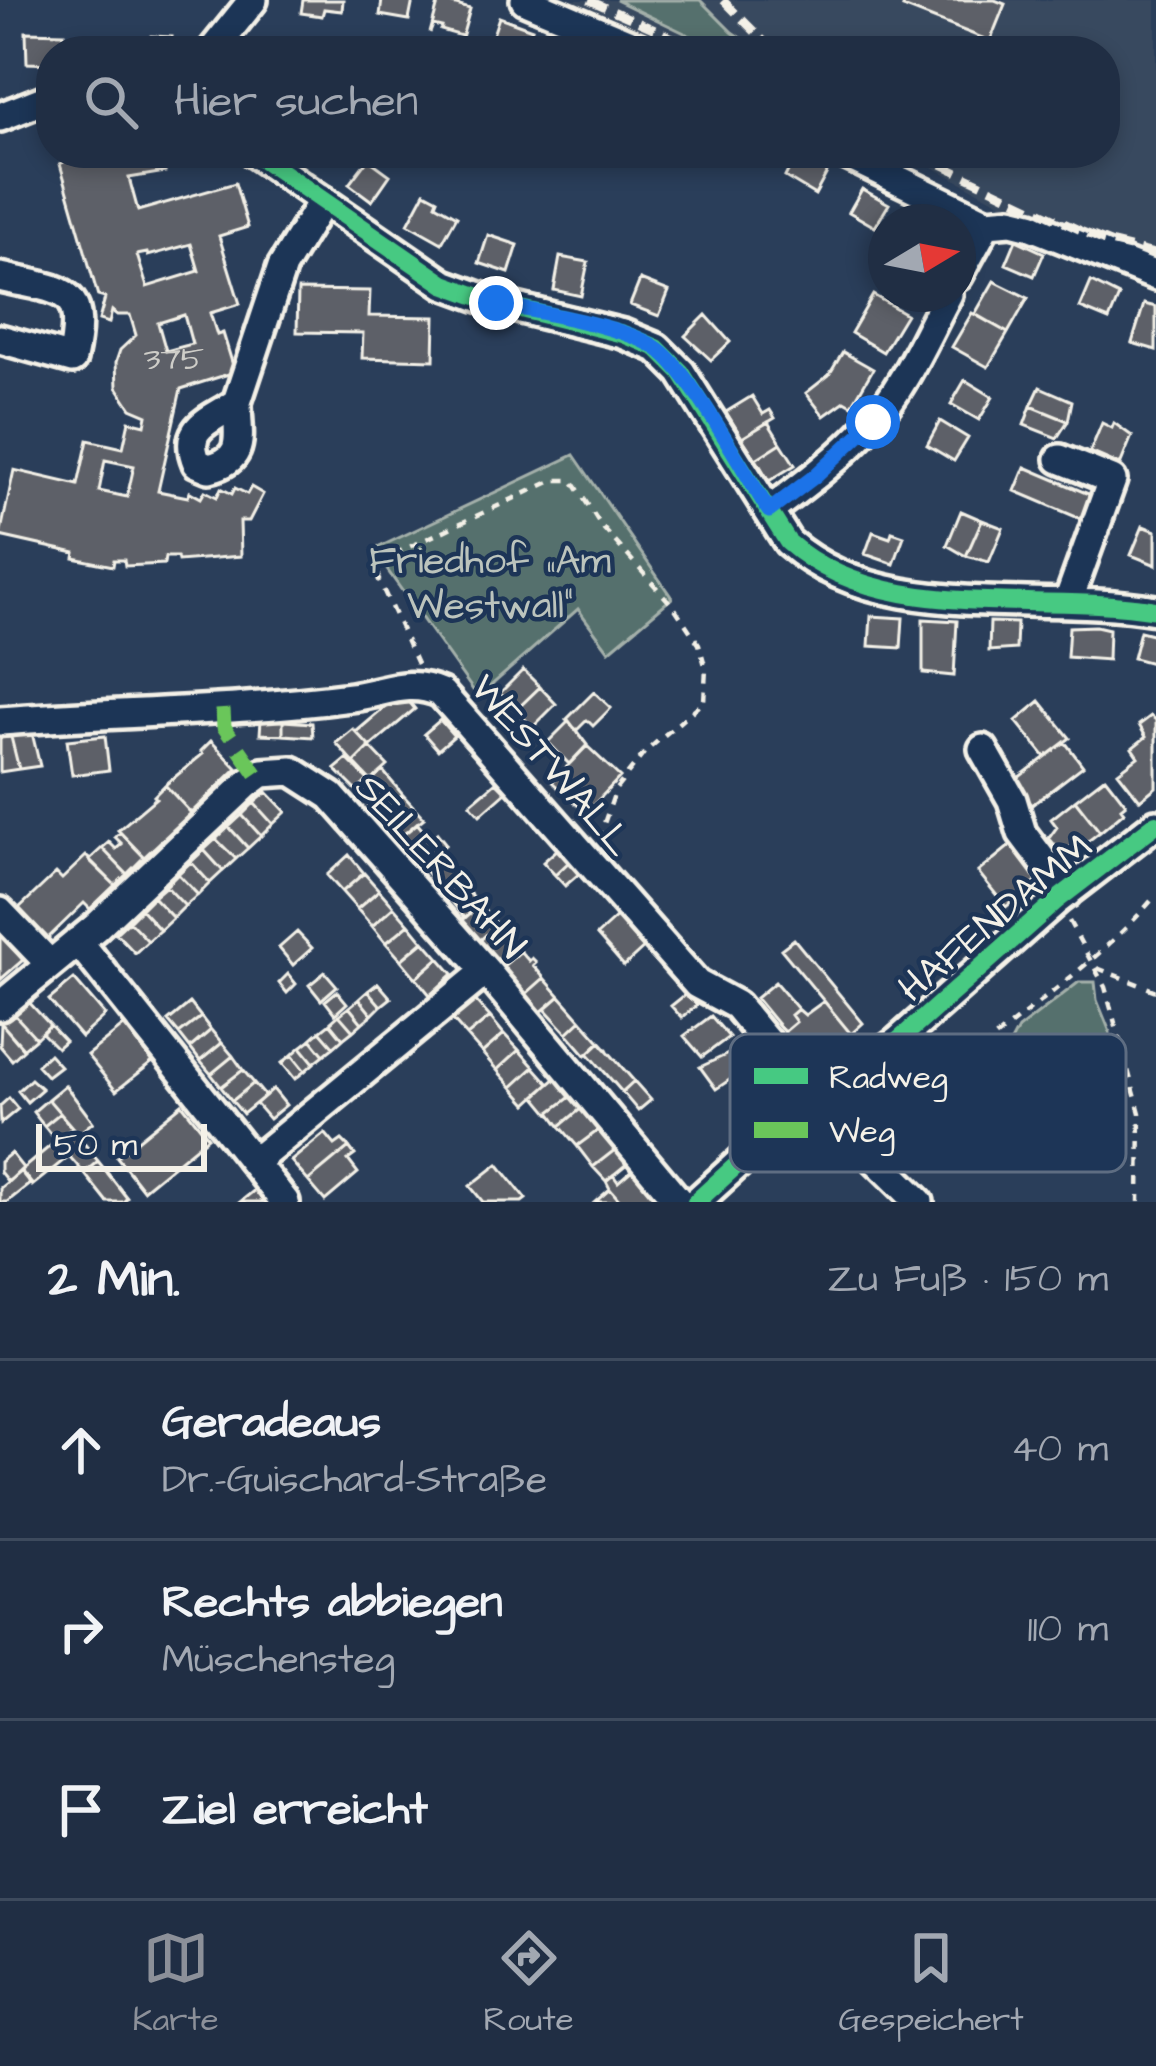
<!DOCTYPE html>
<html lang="de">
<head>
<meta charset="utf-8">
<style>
	body { margin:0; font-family:"Architects Daughter",sans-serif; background:#28364b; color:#f1f3f6 }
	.compass { position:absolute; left:868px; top:204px; width:108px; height:108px; border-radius:50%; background:#202e44; box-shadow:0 6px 18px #0003; rotate:80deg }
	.scale { position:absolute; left:36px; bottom:30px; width:171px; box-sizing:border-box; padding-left:12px; border:6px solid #f4f1e8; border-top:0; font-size:33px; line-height:42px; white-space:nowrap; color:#f4f1e8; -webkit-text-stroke:9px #1d3557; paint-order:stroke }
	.stop { position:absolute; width:36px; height:36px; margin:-27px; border:9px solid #1a73e8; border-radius:50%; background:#fff }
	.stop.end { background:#1a73e8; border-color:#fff; box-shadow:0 3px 12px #0008 }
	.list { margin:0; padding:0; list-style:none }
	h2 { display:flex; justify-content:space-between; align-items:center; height:156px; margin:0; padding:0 48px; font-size:51px }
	h2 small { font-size:39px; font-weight:400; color:#a2a8b2 }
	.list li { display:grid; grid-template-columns:78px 1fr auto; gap:36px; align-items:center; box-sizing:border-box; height:180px; padding:0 48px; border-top:3px solid #3d4a5d }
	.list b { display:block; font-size:45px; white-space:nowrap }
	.list p { margin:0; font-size:39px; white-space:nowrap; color:#a2a8b2 }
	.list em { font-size:39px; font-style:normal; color:#a2a8b2 }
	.icon { flex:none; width:66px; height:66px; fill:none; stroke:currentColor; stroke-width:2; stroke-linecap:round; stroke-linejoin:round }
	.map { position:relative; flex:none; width:1156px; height:1202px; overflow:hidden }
	.search { position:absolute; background:#202e44; box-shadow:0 6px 18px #0003; left:36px; right:36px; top:36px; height:132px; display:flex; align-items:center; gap:30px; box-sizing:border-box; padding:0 42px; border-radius:48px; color:#a2a8b2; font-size:45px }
	.sheet { height:696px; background:#202e44 }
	nav { display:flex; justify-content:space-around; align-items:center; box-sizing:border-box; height:168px; border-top:3px solid #3d4a5d; background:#202e44; font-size:33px; color:#a2a8b2 }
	nav a { display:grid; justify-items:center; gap:6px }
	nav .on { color:#8c9099 }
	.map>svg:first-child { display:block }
	.built { fill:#39485e }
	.green { fill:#55706d; stroke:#a4b0aa; stroke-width:3 }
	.building { fill:#5d6168; stroke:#f4f1e8; stroke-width:3; fill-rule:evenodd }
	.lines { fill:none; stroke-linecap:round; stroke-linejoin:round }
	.minor-casing { stroke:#f4f1e8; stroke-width:36 }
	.path { stroke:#f4f1e8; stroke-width:4.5; stroke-dasharray:9 9; stroke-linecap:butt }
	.minor { stroke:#1d3557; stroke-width:27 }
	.rail { stroke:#f4f1e8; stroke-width:8; stroke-dasharray:18 9; stroke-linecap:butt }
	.quiet { stroke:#6ac65a; stroke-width:15; stroke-dasharray:30 15; stroke-linecap:butt }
	.cycleway-casing { stroke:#1d3557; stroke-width:26 }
	.cycleway { stroke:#46c982; stroke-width:18 }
	.route { stroke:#1a73e8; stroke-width:15 }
	.labels { text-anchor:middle; stroke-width:9; stroke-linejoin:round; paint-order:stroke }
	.number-label { font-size:33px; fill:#cecdc8 }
	.park-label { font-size:39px; fill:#bcc4bd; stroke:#1d3557 }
	.street-label { font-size:39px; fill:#f4f1e8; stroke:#1d3557 }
	.key { fill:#1d3557; stroke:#5e6d82; stroke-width:3 }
	.key-label { font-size:33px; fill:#f4f1e8 }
</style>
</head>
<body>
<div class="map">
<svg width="1156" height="1202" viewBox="0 0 1156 1202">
	<rect width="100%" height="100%" fill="#2a3e5a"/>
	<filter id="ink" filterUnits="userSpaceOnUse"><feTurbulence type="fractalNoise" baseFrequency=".00833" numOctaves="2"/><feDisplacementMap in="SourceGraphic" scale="24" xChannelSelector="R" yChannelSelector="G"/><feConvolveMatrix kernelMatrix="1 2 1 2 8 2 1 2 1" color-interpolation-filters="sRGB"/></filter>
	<g filter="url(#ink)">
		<!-- built -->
		<path class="built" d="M 562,0 L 616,0 L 722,51 L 674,51 Z
			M 700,0 L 1156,0 L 1156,262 L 1085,239 L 991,198 L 906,153 L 1105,153 L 1105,51 L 760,51 L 732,32 Z"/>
		<!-- green -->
		<path class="green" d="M 616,0 L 700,0 L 732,32 L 760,51 L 722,51 Z
			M 574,455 L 672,598 L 609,651 L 578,609 L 478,697 L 373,550 Z
			M 1079,982 L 1095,982 L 1097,1000 L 1110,1032 L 1108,1066 L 1118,1107 L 1107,1147 L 1078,1144 L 1029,1084 L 1008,1048 L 1018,1029 Z"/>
		<!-- building -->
		<path class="building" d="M 303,0 L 343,0 L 342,11 L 324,9 L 322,16 L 301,13 Z
			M 382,0 L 413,0 L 409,20 L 380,15 Z
			M 439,0 L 470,9 L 461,41 L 462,36 L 441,30 L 442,27 L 433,25 L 430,33 Z
			M 906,0 L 995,0 L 1005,4 L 990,41 L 903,7 Z
			M 499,17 L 532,29 L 524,51 L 488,50 Z
			M 26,32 L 64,33 L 63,51 L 51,51 L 51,64 L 27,63 Z
			M 64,36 L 85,37 L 85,51 L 63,51 Z
			M 151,36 L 172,37 L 171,51 L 150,51 Z
			M 85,37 L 107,38 L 107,51 L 85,51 Z
			M 552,37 L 584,51 L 546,51 Z
			M 107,38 L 129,38 L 129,51 L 107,51 Z
			M 129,38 L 151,39 L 150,51 L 129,51 Z
			M 63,153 L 162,153 L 165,172 L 129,178 L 138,211 L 235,183 L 248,227 L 219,236 L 240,304 L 210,313 L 217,335 L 223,333 L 235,372 L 181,389 L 158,491 L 188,497 L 190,492 L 201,498 L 205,491 L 217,497 L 221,488 L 232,494 L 235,488 L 247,494 L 251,487 L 263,494 L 249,521 L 240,521 L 241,556 L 178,561 L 177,557 L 165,557 L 164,564 L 125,566 L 124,560 L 114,560 L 113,566 L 74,558 L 75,553 L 0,536 L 14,470 L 78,485 L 88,440 L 123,448 L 129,421 L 145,425 L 147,415 L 131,408 L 117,387 L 116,362 L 120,350 L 136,335 L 130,315 L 117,315 L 112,311 L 109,323 L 99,320 L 105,298 L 98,296 L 60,164 L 64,162 ZM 191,244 L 199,271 L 147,287 L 137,255 L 147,253 L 148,256 ZM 184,315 L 192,344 L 166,351 L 158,323 ZM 105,460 L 134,466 L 127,497 L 99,491 Z
			M 797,153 L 829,169 L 815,195 L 785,177 Z
			M 368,159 L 390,175 L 372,201 L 349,184 Z
			M 862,189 L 889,204 L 875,227 L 849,212 Z
			M 425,192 L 438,199 L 436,204 L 457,216 L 442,243 L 408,224 Z
			M 488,235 L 518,245 L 509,273 L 479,263 Z
			M 1016,240 L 1044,253 L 1034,276 L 1006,264 Z
			M 560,257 L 588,262 L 581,296 L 554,290 Z
			M 640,280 L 669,291 L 659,316 L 630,305 Z
			M 994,281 L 1028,298 L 1008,333 L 975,314 Z
			M 1091,282 L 1119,296 L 1109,320 L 1080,308 Z
			M 298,290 L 370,291 L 369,316 L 435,317 L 434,360 L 362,358 L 363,333 L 297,332 Z
			M 873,295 L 906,314 L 883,352 L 851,333 Z
			M 1144,304 L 1156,307 L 1156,350 L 1132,343 Z
			M 972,313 L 1008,333 L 988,367 L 952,347 Z
			M 706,315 L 730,342 L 711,360 L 685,336 Z
			M 843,352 L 873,369 L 852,405 L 845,401 L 824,416 L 806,393 L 829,375 Z
			M 965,380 L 993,397 L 979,420 L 951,404 Z
			M 1040,387 L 1072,401 L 1068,421 L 1031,406 Z
			M 752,396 L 763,414 L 770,410 L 775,418 L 742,438 L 726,412 Z
			M 1031,406 L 1068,421 L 1057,438 L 1024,425 Z
			M 940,421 L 968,438 L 954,461 L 927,445 Z
			M 768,422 L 781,443 L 756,459 L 742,438 Z
			M 1102,423 L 1112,428 L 1114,423 L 1132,436 L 1120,465 L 1090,452 Z
			M 781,443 L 795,465 L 769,481 L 756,459 Z
			M 1025,467 L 1098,498 L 1088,522 L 1015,491 Z
			M 961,511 L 982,520 L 966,556 L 947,545 Z
			M 982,520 L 1003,528 L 989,562 L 966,556 Z
			M 1143,526 L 1156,531 L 1156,565 L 1131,555 Z
			M 873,532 L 890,538 L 892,532 L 904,536 L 894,564 L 865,554 Z
			M 871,616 L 903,618 L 901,648 L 869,646 Z
			M 923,619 L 957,621 L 954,676 L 923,673 Z
			M 990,622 L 1017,623 L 1016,649 L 989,651 Z
			M 1096,626 L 1109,629 L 1108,660 L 1067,657 L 1069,627 Z
			M 1140,631 L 1156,635 L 1156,664 L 1133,658 Z
			M 523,670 L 540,687 L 516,710 L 500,693 Z
			M 540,687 L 556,704 L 533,727 L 516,710 Z
			M 594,692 L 611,708 L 593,726 L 587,720 L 577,730 L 566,720 Z
			M 402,693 L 415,709 L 370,747 L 356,732 Z
			M 1040,701 L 1070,738 L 1045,757 L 1016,721 Z
			M 1151,716 L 1156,720 L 1156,787 L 1140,800 L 1118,772 L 1138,757 L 1132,748 L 1146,737 L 1139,725 Z
			M 261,720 L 283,721 L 283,735 L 260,734 Z
			M 440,720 L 454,736 L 438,750 L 424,734 Z
			M 283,721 L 312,723 L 313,737 L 283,735 Z
			M 569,721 L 587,745 L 569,764 L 548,742 Z
			M 353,729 L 370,747 L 354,763 L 336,743 Z
			M 32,733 L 40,766 L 19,769 L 11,737 Z
			M 105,736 L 109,770 L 72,775 L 67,740 Z
			M 11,737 L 19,769 L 0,772 L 0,738 Z
			M 211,741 L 237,768 L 191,813 L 165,785 L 203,754 L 201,751 Z
			M 1065,742 L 1083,766 L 1032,805 L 1014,781 Z
			M 587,746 L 620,777 L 586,813 L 552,782 Z
			M 370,747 L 388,766 L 371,781 L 354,763 Z
			M 347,759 L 368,780 L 357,791 L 335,769 Z
			M 383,771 L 403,795 L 378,816 L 357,791 Z
			M 1105,777 L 1126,804 L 1121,808 L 1124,812 L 1100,832 L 1075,800 Z
			M 496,782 L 506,792 L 480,815 L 470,804 Z
			M 165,785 L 191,813 L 144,857 L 118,830 L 156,798 L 154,796 Z
			M 267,792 L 286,812 L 273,824 L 254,803 Z
			M 403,795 L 424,818 L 398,839 L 378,816 Z
			M 1075,800 L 1100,832 L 1075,851 L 1072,846 L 1062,854 L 1049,838 L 1057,827 L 1051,819 Z
			M 254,803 L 273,824 L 261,836 L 242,815 Z
			M 242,815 L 261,836 L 248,848 L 229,827 Z
			M 417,823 L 430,839 L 437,833 L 446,844 L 421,866 L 398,839 Z
			M 229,827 L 248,848 L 236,859 L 216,839 Z
			M 120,832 L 144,857 L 127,874 L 102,848 L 109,842 L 116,849 L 122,844 L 115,837 Z
			M 216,839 L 236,859 L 223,871 L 204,850 Z
			M 1017,840 L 1045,875 L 1006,907 L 978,872 Z
			M 102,848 L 127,874 L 115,885 L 89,860 Z
			M 559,848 L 570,861 L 555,875 L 543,862 Z
			M 204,850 L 223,871 L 210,883 L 191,862 Z
			M 435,853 L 458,881 L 445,893 L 421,866 Z
			M 349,855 L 364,873 L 342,892 L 327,875 Z
			M 86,856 L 115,885 L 90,909 L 84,903 L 47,939 L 18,909 L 56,873 L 62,879 Z
			M 570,861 L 580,873 L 565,886 L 555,875 Z
			M 191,862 L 210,883 L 198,895 L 178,874 Z
			M 364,873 L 379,890 L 357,909 L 342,892 Z
			M 178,874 L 198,895 L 185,906 L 166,886 Z
			M 458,881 L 480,905 L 465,918 L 445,893 Z
			M 166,886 L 185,906 L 173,918 L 153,897 Z
			M 379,890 L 394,907 L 372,926 L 357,909 Z
			M 153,897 L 173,918 L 160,930 L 141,909 Z
			M 480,905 L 497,925 L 478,942 L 460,921 Z
			M 394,907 L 409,924 L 386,943 L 372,926 Z
			M 141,909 L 160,930 L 148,941 L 129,921 Z
			M 619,915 L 647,945 L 624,966 L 597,935 Z
			M 129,921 L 148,941 L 135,953 L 116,933 Z
			M 409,924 L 423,941 L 401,960 L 386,943 Z
			M 498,924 L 521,951 L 501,968 L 478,942 Z
			M 297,932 L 312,948 L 293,965 L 279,948 Z
			M 0,933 L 23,960 L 0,980 Z
			M 794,939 L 863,1023 L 851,1034 L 781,949 Z
			M 424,941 L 439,958 L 416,978 L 401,960 Z
			M 520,951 L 529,961 L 532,958 L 536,962 L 533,965 L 544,978 L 525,995 L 501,968 Z
			M 439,958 L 453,974 L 430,995 L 416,978 Z
			M 325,972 L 337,986 L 321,1000 L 309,985 Z
			M 288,974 L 296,984 L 287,993 L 279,983 Z
			M 544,978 L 560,996 L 540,1013 L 525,995 Z
			M 74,979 L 105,1015 L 81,1037 L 49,1000 Z
			M 775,982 L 798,1009 L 791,1015 L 796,1022 L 784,1032 L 756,998 Z
			M 378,983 L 391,998 L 381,1006 L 368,991 Z
			M 337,991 L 347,1003 L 335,1014 L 325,1001 Z
			M 368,991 L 381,1006 L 372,1015 L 359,999 Z
			M 687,993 L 697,1005 L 682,1018 L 671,1006 Z
			M 560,996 L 581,1020 L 567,1033 L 545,1009 Z
			M 359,999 L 372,1015 L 362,1023 L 349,1007 Z
			M 474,999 L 490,1017 L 467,1036 L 452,1019 Z
			M 27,1000 L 50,1025 L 36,1038 L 13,1013 Z
			M 824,1001 L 851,1034 L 816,1063 L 807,1062 L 784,1032 L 796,1022 L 791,1015 L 798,1009 L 805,1015 Z
			M 190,1003 L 201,1017 L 179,1034 L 168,1021 Z
			M 349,1007 L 362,1023 L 353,1031 L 339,1015 Z
			M 13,1013 L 36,1038 L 23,1049 L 1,1023 Z
			M 339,1015 L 353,1031 L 343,1039 L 330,1023 Z
			M 711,1016 L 729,1037 L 702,1057 L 684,1036 Z
			M 201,1017 L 211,1030 L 190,1048 L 179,1034 Z
			M 490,1017 L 504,1034 L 482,1053 L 467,1036 Z
			M 581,1020 L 606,1048 L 605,1048 L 600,1042 L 586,1055 L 567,1033 Z
			M 1,1023 L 24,1049 L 12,1060 L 0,1046 Z
			M 330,1023 L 343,1039 L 334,1047 L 320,1031 Z
			M 50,1025 L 65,1041 L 57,1048 L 42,1033 Z
			M 125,1025 L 154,1061 L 116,1091 L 87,1055 Z
			M 211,1030 L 222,1043 L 200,1061 L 190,1048 Z
			M 320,1031 L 334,1047 L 324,1055 L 311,1039 Z
			M 504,1034 L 519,1050 L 497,1070 L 482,1053 Z
			M 311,1039 L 324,1055 L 314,1063 L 301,1047 Z
			M 600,1042 L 634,1081 L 622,1092 L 588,1053 Z
			M 222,1043 L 233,1056 L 211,1074 L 200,1061 Z
			M 301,1047 L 314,1063 L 305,1071 L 292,1055 Z
			M 739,1049 L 752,1065 L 716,1089 L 700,1067 Z
			M 519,1050 L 534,1067 L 512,1087 L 497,1070 Z
			M 49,1054 L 60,1066 L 47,1076 L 37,1065 Z
			M 292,1055 L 305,1071 L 295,1079 L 282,1063 Z
			M 233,1056 L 243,1070 L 221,1087 L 211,1074 Z
			M 534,1067 L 549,1084 L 527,1104 L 512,1087 Z
			M 243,1070 L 254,1083 L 232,1101 L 221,1087 Z
			M 557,1077 L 573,1095 L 549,1113 L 535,1096 Z
			M 31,1079 L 42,1089 L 27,1102 L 18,1091 Z
			M 634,1081 L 651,1100 L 638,1111 L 622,1092 Z
			M 254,1083 L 265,1096 L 243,1114 L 232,1101 Z
			M 65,1085 L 93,1122 L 78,1134 L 48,1099 Z
			M 273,1089 L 286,1105 L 269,1119 L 256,1104 Z
			M 573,1095 L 583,1107 L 560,1126 L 550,1112 Z
			M 9,1098 L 18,1109 L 1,1123 L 0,1106 Z
			M 48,1099 L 60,1113 L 44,1126 L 33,1112 Z
			M 182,1104 L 208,1137 L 143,1190 L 117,1157 Z
			M 583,1107 L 600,1129 L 577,1146 L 560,1126 Z
			M 60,1113 L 72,1128 L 56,1141 L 44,1126 Z
			M 72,1128 L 98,1161 L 84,1173 L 69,1156 L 32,1186 L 20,1171 Z
			M 600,1129 L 616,1149 L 593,1167 L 577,1146 Z
			M 325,1133 L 335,1145 L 342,1140 L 349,1147 L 308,1181 L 291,1161 Z
			M 349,1147 L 355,1155 L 348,1160 L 358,1173 L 325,1201 L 308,1181 Z
			M 616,1149 L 628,1163 L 606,1181 L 593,1167 Z
			M 11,1153 L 23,1168 L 8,1182 L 0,1172 L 0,1162 Z
			M 98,1161 L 127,1198 L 123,1202 L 107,1202 L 84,1173 Z
			M 498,1164 L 526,1199 L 522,1202 L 483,1202 L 470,1186 Z
			M 633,1169 L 660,1202 L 621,1202 L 610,1189 L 606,1181 L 613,1175 L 618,1182 Z
			M 21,1171 L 31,1183 L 7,1202 L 0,1202 L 0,1188 Z
			M 256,1189 L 266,1202 L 240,1202 Z
			M 610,1189 L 621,1202 L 595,1202 Z"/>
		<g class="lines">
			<!-- minor casing -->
			<g class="minor-casing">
				<path id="minor" d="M 525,0 L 646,51
					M 212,51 L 253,0
					M 0,117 L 51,97
					M 254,153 L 444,284 L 496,303 L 623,334 L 657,348 L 681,372 L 788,542 C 883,626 1038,590 1156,610
					M 843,153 L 987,223 L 1011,221 L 1031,226 L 1156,276
					M 958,276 L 987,223
					M 0,277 C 63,292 88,284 72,359 L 0,339
					M 237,402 C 237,435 248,459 209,468 L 197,463 C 181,425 212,421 237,402 L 282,267 L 323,200
					M 1060,459 L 1112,480 L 1068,602
					M 769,511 C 804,485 840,458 870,425 C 904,388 925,337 948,294
					M 0,721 C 117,712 235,712 351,697 C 385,693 408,678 441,693 L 697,984 L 736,1005 L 815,1100 L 919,1202
					M 983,749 L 1012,800 L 1022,833 L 1067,893
					M 0,912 L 49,963
					M 78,941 L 285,1202
					M 0,1006 L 96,927 L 247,784 L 262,773 L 292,771 L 331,796 L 486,971 L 679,1202
					M 254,1162 L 486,971
					M 696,1202 L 751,1152 L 898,1041 L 1057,900 L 1156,824"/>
			</g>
			<!-- path -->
			<path class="path" d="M 417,664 L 378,578 L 383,559 L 554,480 L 572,480 L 602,527 L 674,607 L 699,644 L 706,669 L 704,701 L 645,752 L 616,789 L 600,835
				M 1069,921 L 1105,987 L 1140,1113 L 1139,1202
				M 1097,968 L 1156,991
				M 955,1073 C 1021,1011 1098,965 1156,895"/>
			<!-- minor -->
			<use href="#minor" class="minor"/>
			<!-- rail -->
			<path class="rail" d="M 589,0 L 703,51
				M 723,0 L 774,51
				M 917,153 L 1103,241 L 1156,254"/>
			<!-- quiet -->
			<path class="quiet" d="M 223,709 L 224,727 L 258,776"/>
			<!-- cycleway casing -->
			<g class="cycleway-casing">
				<path id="cycleway" d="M 254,153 L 444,284 L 496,303 L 623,334 L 657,348 L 681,372 L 788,542 C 883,626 1038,590 1156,610
					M 696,1202 L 751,1152 L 898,1041 L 1057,900 L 1156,824"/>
			</g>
			<!-- cycleway -->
			<use href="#cycleway" class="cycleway"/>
		</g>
	</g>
	<g class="lines" filter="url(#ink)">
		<!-- route -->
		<path class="route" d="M 496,303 C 538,313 625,325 658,349 C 692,374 744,472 769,511 L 815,476 L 873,422"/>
	</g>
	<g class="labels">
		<!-- number labels -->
		<g class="number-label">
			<text x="174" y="369">375</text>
		</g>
		<!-- park labels -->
		<g class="park-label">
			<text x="490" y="573">Friedhof „Am<tspan x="490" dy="45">Westwall“</tspan></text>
		</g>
		<!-- street labels -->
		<g class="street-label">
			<text transform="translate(553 764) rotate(49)" y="14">WESTWALL</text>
			<text transform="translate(442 865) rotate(48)" y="14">SEILERBAHN</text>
			<text transform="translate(994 916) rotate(-40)" y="14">HAFENDAMM</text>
		</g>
	</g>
	<!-- legend -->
	<rect x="730" y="1034" width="396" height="138" rx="18" class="key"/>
	<rect x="754" y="1068" width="54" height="16" fill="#46c982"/>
	<rect x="754" y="1122" width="54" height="16" fill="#6ac65a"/>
	<g class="key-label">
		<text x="829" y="1088">Radweg</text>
		<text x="829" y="1142">Weg</text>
	</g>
</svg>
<svg class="compass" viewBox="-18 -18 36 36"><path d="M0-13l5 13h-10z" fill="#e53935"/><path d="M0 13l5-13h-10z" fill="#a2a8b2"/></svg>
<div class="scale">50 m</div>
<div class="stop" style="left:873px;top:422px"></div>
<div class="stop end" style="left:496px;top:303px"></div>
<div class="search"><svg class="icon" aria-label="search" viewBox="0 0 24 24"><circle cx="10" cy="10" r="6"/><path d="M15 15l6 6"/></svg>Hier suchen</div>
</div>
<section class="sheet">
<h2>2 Min.<small>Zu Fuß · 150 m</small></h2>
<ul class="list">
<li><svg class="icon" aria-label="ahead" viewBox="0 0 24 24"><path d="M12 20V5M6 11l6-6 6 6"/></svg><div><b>Geradeaus</b><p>Dr.-Guischard-Straße</p></div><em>40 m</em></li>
<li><svg class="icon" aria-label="right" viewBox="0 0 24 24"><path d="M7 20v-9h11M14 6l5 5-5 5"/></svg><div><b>Rechts abbiegen</b><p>Müschensteg</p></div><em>110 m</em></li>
<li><svg class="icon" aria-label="arrive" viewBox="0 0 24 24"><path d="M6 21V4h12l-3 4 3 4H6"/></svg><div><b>Ziel erreicht</b></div></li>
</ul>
</section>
<nav>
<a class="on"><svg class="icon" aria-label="map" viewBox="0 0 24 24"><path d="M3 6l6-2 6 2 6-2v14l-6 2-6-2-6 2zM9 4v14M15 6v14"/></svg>Karte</a>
<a><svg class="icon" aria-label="directions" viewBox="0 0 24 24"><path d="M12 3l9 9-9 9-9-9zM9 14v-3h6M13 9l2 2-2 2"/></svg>Route</a>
<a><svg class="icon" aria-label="saved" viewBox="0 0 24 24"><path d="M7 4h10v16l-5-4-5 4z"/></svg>Gespeichert</a>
</nav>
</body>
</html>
